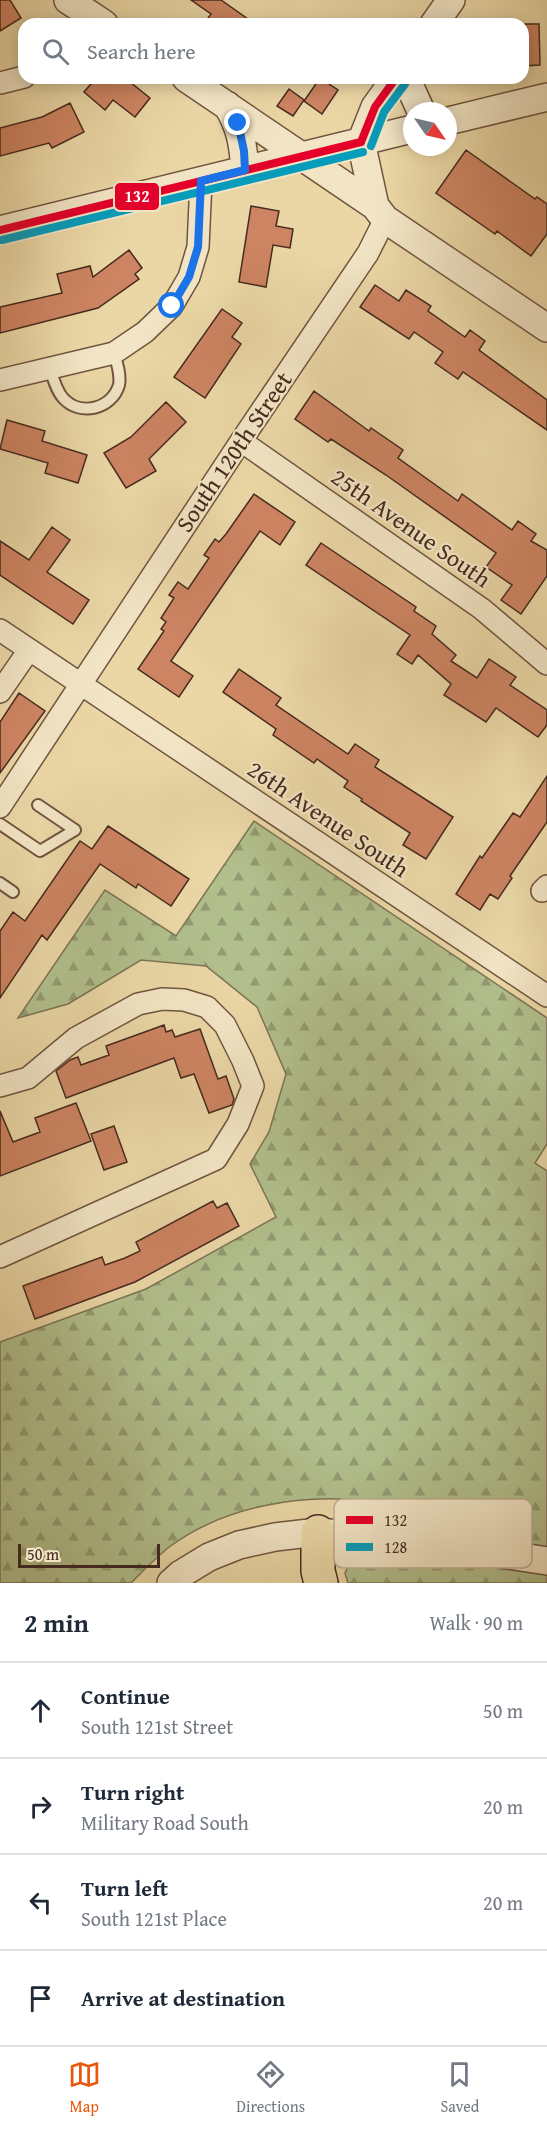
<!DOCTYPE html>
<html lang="en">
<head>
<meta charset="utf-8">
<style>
	body { margin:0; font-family:"Gentium Book Plus",serif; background:#f2f2f3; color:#1f2937 }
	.compass { position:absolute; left:403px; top:102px; width:54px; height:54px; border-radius:50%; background:#fff; box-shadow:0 3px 15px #0003; rotate:124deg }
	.scale { position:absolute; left:18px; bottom:15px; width:142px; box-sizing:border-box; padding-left:6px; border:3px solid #462a1e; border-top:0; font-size:16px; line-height:21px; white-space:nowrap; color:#462a1e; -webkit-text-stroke:4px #f2e5c5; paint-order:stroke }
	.stop { position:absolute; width:18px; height:18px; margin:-14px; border:4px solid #1a73e8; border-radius:50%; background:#fff }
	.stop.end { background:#1a73e8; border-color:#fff; box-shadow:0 2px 6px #0008 }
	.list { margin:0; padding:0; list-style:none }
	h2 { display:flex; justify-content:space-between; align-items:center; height:78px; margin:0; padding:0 24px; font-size:26px }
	h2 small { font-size:20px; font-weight:400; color:#747a83 }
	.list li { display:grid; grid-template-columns:39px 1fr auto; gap:18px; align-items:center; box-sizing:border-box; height:96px; padding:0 24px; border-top:2px solid #e0e1e3 }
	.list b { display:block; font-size:22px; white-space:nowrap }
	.list p { margin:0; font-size:20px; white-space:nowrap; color:#747a83 }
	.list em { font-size:20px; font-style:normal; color:#747a83 }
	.icon { flex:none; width:33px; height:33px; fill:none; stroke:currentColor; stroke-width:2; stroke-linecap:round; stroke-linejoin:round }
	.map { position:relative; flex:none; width:547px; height:1583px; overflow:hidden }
	.search { position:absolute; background:#fff; box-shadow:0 3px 15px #0003; left:18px; right:18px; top:18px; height:66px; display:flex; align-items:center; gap:15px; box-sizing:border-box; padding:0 21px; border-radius:18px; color:#747a83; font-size:22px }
	.sheet { height:462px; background:#fff }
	nav { display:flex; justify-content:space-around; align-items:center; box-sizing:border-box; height:84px; border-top:2px solid #e0e1e3; background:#fff; font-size:16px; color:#747a83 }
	nav a { display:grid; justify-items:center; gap:3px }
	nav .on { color:#ea580c }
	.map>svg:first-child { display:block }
	.forest { fill:url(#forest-firs); stroke:#7c7455; stroke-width:1.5 }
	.building { fill:#cd8462; stroke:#462a1e; stroke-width:1.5 }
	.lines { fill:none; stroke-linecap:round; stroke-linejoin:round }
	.service-casing { stroke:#6f5540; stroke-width:14 }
	.minor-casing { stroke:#6f5540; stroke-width:24 }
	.tertiary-casing { stroke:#6f5540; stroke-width:30 }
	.motorway-casing { stroke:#462a1e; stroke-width:36 }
	.service { stroke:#f2e5c5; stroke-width:10 }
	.minor { stroke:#f2e5c5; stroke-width:21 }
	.tertiary { stroke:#f2e5c5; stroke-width:27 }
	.motorway { stroke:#ebd7a6; stroke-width:33 }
	.bus-1-casing { stroke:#f2e5c5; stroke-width:12 }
	.bus-2-casing { stroke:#f2e5c5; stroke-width:12 }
	.bus-1 { stroke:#e4002b; stroke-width:8 }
	.bus-2 { stroke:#079cbc; stroke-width:8 }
	.route { stroke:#1a73e8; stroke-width:8 }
	.labels { text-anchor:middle; stroke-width:4.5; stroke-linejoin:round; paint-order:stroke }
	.street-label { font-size:24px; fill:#462a1e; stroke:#f2e5c5 }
	.key { fill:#f2e5c5; stroke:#bead93; stroke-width:1.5 }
	.key-label { font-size:16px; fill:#462a1e }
	.line-badge { stroke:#f2e5c5; stroke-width:2 }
	.badge-label { font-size:16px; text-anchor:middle; font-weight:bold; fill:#fff }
</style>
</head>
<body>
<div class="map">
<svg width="547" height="1583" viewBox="0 0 547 1583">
	<defs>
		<pattern id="forest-firs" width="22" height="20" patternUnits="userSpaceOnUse" patternTransform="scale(1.5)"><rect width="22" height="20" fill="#b1bf8c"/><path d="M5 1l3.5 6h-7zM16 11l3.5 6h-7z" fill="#929b72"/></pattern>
	</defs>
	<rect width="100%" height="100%" fill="#ebd7a6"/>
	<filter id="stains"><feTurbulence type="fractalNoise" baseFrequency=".00333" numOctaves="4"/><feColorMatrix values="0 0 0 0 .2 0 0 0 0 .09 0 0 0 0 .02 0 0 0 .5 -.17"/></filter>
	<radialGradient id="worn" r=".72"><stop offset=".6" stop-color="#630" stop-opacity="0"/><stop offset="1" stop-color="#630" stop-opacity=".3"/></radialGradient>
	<!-- forest -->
	<path class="forest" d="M 254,821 L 547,1018 L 547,1144 L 535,1163 L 547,1171 L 547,1583 L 348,1583 L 345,1573 L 360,1541 L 365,1501 C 300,1493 225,1507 172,1545 C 157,1556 144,1570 131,1583 L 0,1583 L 0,1342 L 146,1289 L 276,1217 L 250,1164 L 269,1132 L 286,1074 L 257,1007 L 206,966 L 141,960 L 68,1004 L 18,1018 L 105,890 L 176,936 Z"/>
	<!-- building -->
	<path class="building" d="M 0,0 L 10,0 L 21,18 L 0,31 Z
		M 191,0 L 221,0 L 255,24 L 204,24 L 211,14 Z
		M 523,24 L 539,24 L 540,65 L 523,66 Z
		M 96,78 L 125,78 L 150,98 L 135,117 L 113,100 L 105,110 L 84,92 Z
		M 320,78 L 338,90 L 322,114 L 304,101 Z
		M 289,89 L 304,100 L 293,116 L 277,106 Z
		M 70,103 L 84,132 L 52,148 L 49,143 L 0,156 L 0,128 L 42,117 Z
		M 466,150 L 535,199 L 537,197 L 547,204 L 547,234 L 531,256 L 497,231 L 495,234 L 436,193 Z
		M 251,206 L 279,211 L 276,226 L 293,229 L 290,248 L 273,245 L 266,287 L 239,282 Z
		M 129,250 L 142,268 L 135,274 L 139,279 L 98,308 L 0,333 L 0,307 L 62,293 L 57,274 L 90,266 L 93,277 Z
		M 375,285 L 399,301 L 406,290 L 431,306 L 428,311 L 465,337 L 470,330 L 485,341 L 479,350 L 547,400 L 547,430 L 463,372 L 458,379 L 435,363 L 443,352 L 414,332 L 409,339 L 360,307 Z
		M 222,309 L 242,323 L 232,337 L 241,344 L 205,398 L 174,377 Z
		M 314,391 L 369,431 L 371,428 L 403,450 L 398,458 L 458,501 L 462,494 L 512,530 L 518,521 L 536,534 L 531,541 L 547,550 L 547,576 L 521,614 L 501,600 L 512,585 L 486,567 L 496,553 L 386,475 L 331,439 L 328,442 L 295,419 Z
		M 166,402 L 186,422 L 149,459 L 156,471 L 126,488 L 104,453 L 131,437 Z
		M 7,420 L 45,431 L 42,441 L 87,455 L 78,483 L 45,473 L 48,463 L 0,449 Z
		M 254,494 L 295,522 L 280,545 L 260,531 L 171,661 L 193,676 L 179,697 L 138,669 L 164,631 L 161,629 L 166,622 L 161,618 L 174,598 L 169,595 L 178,582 L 188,589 L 209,558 L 204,555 L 215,539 L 219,542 L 226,534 Z
		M 52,527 L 70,540 L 47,572 L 89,600 L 73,624 L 0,575 L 0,541 L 29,560 Z
		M 321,543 L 416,607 L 414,611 L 436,626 L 432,634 L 456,655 L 451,661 L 477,678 L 489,659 L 516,677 L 510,685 L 547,710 L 547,725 L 538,737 L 496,708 L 486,722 L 444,695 L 451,684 L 418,655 L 412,664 L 397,654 L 410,635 L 306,565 Z
		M 239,669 L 281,698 L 276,705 L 348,754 L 355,744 L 379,760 L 375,767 L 453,817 L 426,859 L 403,845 L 410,833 L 361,801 L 362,799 L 344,787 L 348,781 L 317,759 L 314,763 L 273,735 L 276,729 L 223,692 Z
		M 19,693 L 45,711 L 0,773 L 0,722 Z
		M 547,776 L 547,822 L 510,876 L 512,878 L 498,899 L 490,894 L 480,910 L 456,894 L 480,856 L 482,858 L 513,813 L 520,817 Z
		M 108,826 L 189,879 L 171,906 L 138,884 L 136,888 L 100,864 L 47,940 L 42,935 L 0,998 L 0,931 L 13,912 L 25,921 L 80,841 L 92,849 Z
		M 164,1025 L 166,1032 L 172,1030 L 175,1037 L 200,1029 L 218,1079 L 226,1076 L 234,1099 L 232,1105 L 209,1113 L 194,1074 L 181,1078 L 174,1058 L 66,1098 L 56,1071 L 70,1060 L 78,1057 L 81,1065 L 109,1055 L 106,1046 Z
		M 76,1103 L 91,1141 L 0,1176 L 0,1111 L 13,1142 L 40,1132 L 35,1118 Z
		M 114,1126 L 127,1162 L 104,1170 L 91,1134 Z
		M 213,1201 L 217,1208 L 227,1203 L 239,1226 L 135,1282 L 35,1319 L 23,1286 L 102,1257 L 105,1265 L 125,1258 L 140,1251 L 136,1242 Z"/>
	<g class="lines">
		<!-- service casing -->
		<g class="service-casing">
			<path id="service" d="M 50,368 C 53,378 56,390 63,398 C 80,417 112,409 119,385 C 121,375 117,363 114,353
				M 0,824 L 40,851 L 75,830 L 38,805
				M 0,883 L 13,892"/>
		</g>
		<!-- minor casing -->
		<g class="minor-casing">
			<path id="minor" d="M 0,83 L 24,77
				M 0,380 L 114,353 L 145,332 L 172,306 L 189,277 L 198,247 L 201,181
				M 241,441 L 482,609 L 547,664
				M 0,630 L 547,996
				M 0,692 L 29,650
				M 0,807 L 241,441 L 368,253 L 385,219
				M 542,891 L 547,886
				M 0,1086 L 28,1078 L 76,1038 L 138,1004 L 162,999 L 184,1000 L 207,1007 L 225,1025 L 243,1061 L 253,1086 L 238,1124 L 216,1159 L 0,1257"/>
		</g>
		<!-- tertiary casing -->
		<g class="tertiary-casing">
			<path id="tertiary" d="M 68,0 L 104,24
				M 434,24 L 451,0
				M 186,78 L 375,206
				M 406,78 L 421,111
				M 227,105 C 241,128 243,144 245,170
				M 448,121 L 547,97
				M 361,142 L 375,206 L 385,219 L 547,328
				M 361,142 L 375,107 L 396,78
				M 0,230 L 412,129
				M 171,1583 L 181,1574 L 209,1557 L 239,1545 L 275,1537 L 318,1532 L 418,1541 L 547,1561"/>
		</g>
		<!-- motorway casing -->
		<g class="motorway-casing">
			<path id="motorway" d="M 318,1532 L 318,1571 L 321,1583"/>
		</g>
		<!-- service -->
		<use href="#service" class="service"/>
		<!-- minor -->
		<use href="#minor" class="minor"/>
		<!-- tertiary -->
		<use href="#tertiary" class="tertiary"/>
		<!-- motorway -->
		<use href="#motorway" class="motorway"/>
		<!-- bus-1 casing -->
		<g class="bus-1-casing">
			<path id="bus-1" d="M 361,142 L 375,107 L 396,78
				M 0,230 L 361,142"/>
		</g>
		<!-- bus-2 casing -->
		<g class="bus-2-casing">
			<path id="bus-2" d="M 371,146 L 384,112 L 405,84
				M 2,240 L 363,152"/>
		</g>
		<!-- bus-1 -->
		<use href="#bus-1" class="bus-1"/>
		<!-- bus-2 -->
		<use href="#bus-2" class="bus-2"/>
	</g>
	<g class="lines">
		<!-- route -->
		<path class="route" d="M 172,306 L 189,277 L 198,247 L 201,181 L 245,170 L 244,151 L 238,123"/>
	</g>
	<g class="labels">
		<!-- street labels -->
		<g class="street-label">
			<text transform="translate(234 452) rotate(-56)" y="8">South 120th Street</text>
			<text transform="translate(411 528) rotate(35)" y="8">25th Avenue South</text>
			<text transform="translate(328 819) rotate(34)" y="8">26th Avenue South</text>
		</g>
	</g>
	<!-- legend -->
	<rect x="334" y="1499" width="198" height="69" rx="9" class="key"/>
	<rect x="346" y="1516" width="27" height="8" fill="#e4002b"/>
	<rect x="346" y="1543" width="27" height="8" fill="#079cbc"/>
	<g class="key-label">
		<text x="384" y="1526">132</text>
		<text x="384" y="1553">128</text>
	</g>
	<rect class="line-badge" x="114" y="182" width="46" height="29" rx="6" fill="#e4002b"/>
	<g class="badge-label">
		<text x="137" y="202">132</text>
	</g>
	<rect width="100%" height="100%" filter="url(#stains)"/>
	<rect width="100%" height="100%" fill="url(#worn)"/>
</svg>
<svg class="compass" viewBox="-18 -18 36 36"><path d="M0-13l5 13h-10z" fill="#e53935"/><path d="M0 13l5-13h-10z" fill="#747a83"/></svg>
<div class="scale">50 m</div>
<div class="stop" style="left:172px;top:306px"></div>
<div class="stop end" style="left:238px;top:123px"></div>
<div class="search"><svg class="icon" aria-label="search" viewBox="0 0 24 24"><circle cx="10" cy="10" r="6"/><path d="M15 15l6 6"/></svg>Search here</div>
</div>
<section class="sheet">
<h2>2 min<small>Walk · 90 m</small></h2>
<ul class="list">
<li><svg class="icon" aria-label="ahead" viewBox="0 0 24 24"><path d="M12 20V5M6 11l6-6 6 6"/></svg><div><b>Continue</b><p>South 121st Street</p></div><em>50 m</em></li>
<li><svg class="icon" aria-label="right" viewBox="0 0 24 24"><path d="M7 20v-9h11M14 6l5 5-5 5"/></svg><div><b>Turn right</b><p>Military Road South</p></div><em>20 m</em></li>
<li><svg class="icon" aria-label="left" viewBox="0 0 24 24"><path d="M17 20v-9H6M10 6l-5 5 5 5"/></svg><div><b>Turn left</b><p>South 121st Place</p></div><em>20 m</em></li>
<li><svg class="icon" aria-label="arrive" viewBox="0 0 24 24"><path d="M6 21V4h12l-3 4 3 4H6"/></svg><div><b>Arrive at destination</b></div></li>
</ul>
</section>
<nav>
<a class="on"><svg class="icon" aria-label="map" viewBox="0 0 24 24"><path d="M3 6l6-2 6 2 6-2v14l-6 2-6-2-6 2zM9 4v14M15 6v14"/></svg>Map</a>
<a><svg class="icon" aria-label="directions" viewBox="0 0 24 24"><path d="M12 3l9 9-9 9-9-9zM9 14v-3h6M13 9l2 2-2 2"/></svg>Directions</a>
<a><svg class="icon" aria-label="saved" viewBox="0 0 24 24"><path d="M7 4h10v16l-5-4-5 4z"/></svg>Saved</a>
</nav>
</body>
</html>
